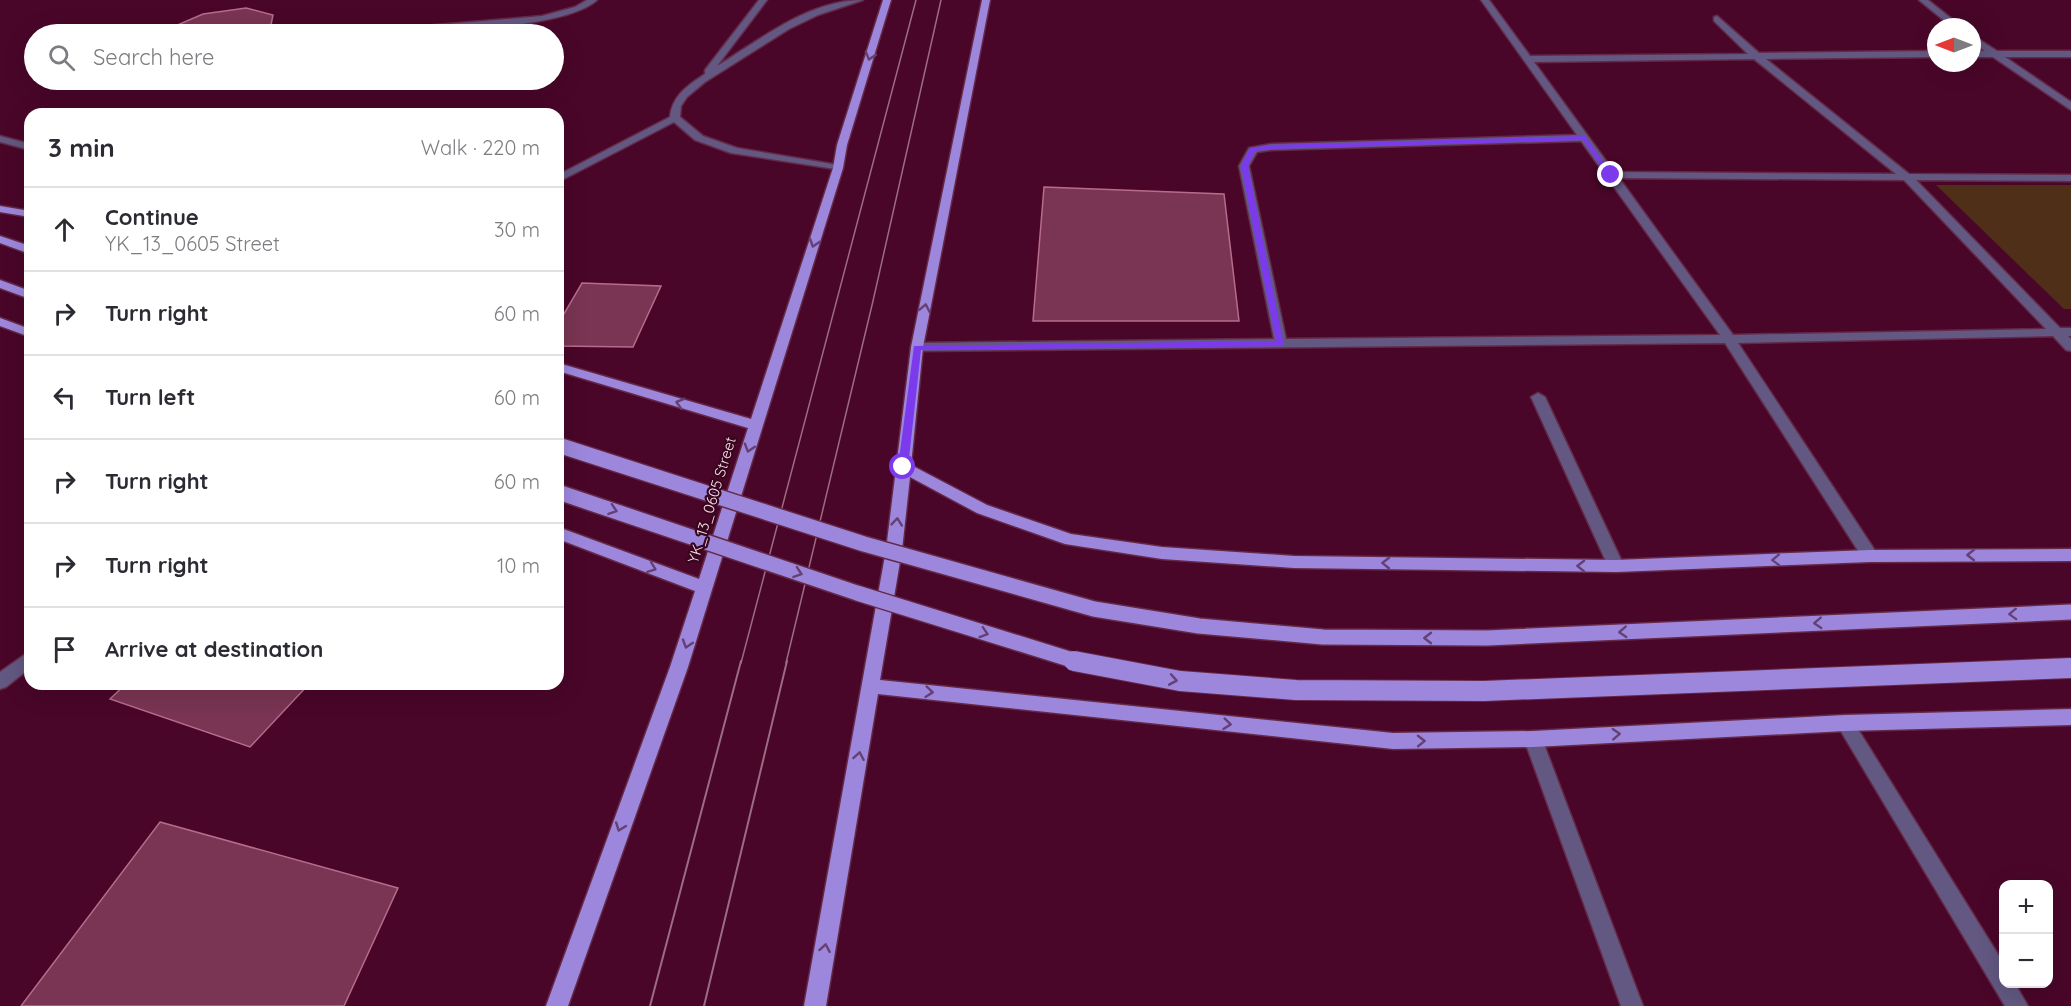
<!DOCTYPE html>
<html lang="en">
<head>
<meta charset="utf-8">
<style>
	body { margin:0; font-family:Quicksand,sans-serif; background:#f2f2f3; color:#2b2b33 }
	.controls { position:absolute; right:18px; bottom:18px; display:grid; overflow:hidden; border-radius:12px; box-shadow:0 6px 24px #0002 }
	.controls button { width:54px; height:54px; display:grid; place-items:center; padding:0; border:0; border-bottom:2px solid #e1e1e2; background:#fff; color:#2b2b33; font:30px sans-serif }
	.compass { position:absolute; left:1927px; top:18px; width:54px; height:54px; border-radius:50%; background:#fff; box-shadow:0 6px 24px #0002; rotate:270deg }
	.stop { position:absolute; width:18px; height:18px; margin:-14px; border:4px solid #7c3aed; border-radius:50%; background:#fff }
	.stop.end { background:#7c3aed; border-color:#fff; box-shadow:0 2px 6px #0008 }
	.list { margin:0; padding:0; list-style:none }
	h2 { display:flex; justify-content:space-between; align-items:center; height:78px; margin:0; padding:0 24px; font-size:26px }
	h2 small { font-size:20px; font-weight:400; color:#7c7c81 }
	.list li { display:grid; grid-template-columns:39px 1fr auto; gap:18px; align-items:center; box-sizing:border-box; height:84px; padding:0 24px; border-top:2px solid #e1e1e2 }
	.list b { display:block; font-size:22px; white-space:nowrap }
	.list p { margin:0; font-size:20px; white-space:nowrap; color:#7c7c81 }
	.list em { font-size:20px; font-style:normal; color:#7c7c81 }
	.icon { flex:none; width:33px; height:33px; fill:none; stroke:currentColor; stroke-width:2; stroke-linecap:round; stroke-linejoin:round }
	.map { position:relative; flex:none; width:2071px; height:1006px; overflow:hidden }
	.search { position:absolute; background:#fff; box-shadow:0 6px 24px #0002; left:24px; top:24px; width:540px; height:66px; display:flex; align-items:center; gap:15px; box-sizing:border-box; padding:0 21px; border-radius:33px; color:#7c7c81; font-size:22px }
	.panel { position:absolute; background:#fff; box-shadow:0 6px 24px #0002; left:24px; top:108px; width:540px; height:582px; border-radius:18px }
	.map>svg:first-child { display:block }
	.green { fill:#4f2f18 }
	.building { fill:#793553; stroke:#b76c8a; stroke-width:1.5 }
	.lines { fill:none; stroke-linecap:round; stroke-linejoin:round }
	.lane-casing { stroke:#652948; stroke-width:3 }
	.street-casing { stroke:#652948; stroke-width:3 }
	.primary-casing { stroke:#652948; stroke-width:3 }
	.lane { fill:#625881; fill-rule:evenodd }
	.street { fill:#625881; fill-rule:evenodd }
	.primary { fill:#9d87dc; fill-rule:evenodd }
	.tram-far1 { stroke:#9b6c83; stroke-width:1.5 }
	.tram { stroke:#9b6c83; stroke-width:2 }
	.primary-bridge-far1-casing { stroke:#652948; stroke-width:18; stroke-linecap:butt }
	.primary-bridge-casing { stroke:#652948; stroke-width:22; stroke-linecap:butt }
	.primary-bridge-far1 { stroke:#9d87dc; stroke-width:15 }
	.primary-bridge { stroke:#9d87dc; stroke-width:20 }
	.oneway { stroke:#654074 }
	.route { fill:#7c3aed }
	.labels { text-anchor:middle; stroke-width:4.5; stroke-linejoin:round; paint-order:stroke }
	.street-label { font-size:15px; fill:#fae1ea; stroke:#38061f }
</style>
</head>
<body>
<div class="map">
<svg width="2071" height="1006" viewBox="0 0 2071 1006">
	<rect width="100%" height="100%" fill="#490629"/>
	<!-- green -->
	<path class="green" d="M 1936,185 L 2071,185 L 2071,309 L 2064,309 Z"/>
	<!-- building -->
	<path class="building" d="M 246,8 L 273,15 L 270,30 L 260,34 L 166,34 L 168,29 L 203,14 Z
		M 1044,187 L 1224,194 L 1239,321 L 1033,321 Z
		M 582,283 L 661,286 L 633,347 L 558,346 L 558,324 Z
		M 126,684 L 309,684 L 250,747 L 110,699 Z
		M 160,822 L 398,888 L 344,1006 L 21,1006 Z"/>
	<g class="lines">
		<!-- lane casing -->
		<g class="lane-casing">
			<path id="lane" d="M 587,0 L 597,0 C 566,29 437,31 391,34 L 373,33 L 377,30 L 542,16 L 575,7 Z
				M 759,0 L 767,0 L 717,66 C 761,39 809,0 863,0 L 818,15 L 789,29 L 705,82 L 687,97 L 681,106 L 680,117 L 703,136 L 737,148 L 838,165 L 842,166 L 842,170 L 731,153 L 695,140 L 674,122 L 558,182 L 558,175 L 670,117 C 672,96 688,85 705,74 L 705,70 Z
				M 0,136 L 30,144 L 30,150 L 0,142 Z
				M 1538,393 L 1545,397 L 1624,566 L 1622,570 L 1610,570 L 1608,566 L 1531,397 Z"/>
		</g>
		<!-- street casing -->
		<g class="street-casing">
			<path id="street" d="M 1481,0 L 1489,0 L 1530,56 L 1748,54 L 1714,21 L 1714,17 L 1717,16 L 1759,53 L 1936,51 L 1936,57 L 1766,59 L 1909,174 L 2071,175 L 2071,181 L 1916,180 L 2060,328 L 2071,328 L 2071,336 L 2068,336 L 2071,339 L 2071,351 L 2066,350 L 2053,336 L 1738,343 L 1876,552 L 1878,556 L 1876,560 L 1864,560 L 1725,343 L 917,351 L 911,347 L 917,343 L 1274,339 L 1239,166 L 1249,148 L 1271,144 L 1577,135 ZM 1754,59 L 1896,174 L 1614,172 L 1534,62 ZM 1581,141 L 1720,335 L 1286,339 L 1249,166 L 1257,152 L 1271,150 ZM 1619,178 L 1904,180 L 2046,329 L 1733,335 Z
				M 1919,0 L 1928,0 L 1962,27 L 1952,27 Z
				M 1972,35 L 1997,51 L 2071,51 L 2071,57 L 2005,57 L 2071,102 L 2071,110 L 1993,57 L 1972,57 L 1972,51 L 1985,51 L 1972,42 Z
				M 30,651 L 30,668 L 6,687 L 0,689 L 0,672 Z
				M 1845,715 L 1851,718 L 2004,964 L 2004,984 L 2015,984 L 2028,1006 L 2005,1006 L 1839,728 L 1836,723 L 1839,718 Z
				M 1533,731 L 1539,733 L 1542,739 L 1643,1006 L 1621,1006 L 1524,739 L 1527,733 Z"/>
		</g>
		<!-- primary casing -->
		<g class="primary-casing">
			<path id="primary" d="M 883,0 L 891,0 L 847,145 L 843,168 L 688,667 L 568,1006 L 546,1006 L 670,667 L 695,591 L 558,539 L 558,527 L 699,579 L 748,428 L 558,371 L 558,363 L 751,419 L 833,168 L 837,145 Z
				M 982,0 L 990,0 L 923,347 L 911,465 L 987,505 L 1071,534 L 1162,547 L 1294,556 L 1616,560 L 1870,550 L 2071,549 L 2071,561 L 1870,562 L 1616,572 L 1294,568 L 1162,559 L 1065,544 L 977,513 L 910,477 L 902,550 L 880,680 L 1393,733 L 1533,731 L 1845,715 L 2071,709 L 2071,725 L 1845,731 L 1533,747 L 1393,749 L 878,694 L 826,1006 L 804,1006 L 886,550 L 911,347 Z
				M 0,206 L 30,211 L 30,217 L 0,212 Z
				M 0,236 L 30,246 L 30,254 L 0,243 Z
				M 0,280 L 30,291 L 30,299 L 0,288 Z
				M 0,318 L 30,329 L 30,337 L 0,326 Z"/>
		</g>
		<!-- lane -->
		<use href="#lane" class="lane"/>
		<!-- street -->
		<use href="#street" class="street"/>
		<!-- primary -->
		<use href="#primary" class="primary"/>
		<!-- tram-far1 -->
		<path class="tram-far1" d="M 741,663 L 916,0
			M 786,663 L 873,301 L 941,0"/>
		<!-- tram -->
		<path class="tram" d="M 650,1006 L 741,661
			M 704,1006 L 787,661"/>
		<!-- primary-bridge-far1 casing -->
		<g class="primary-bridge-far1-casing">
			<path id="primary-bridge-far1" d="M 558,445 L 864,544 L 1094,609 L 1199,626 L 1323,637 L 1487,638 L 2071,612
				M 558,492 L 857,593 L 1082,663"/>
		</g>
		<!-- primary-bridge casing -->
		<g class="primary-bridge-casing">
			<path id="primary-bridge" d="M 1074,661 L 1180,681 L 1296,690 L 1484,691 L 2071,668"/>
		</g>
		<!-- primary-bridge-far1 -->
		<use href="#primary-bridge-far1" class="primary-bridge-far1"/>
		<!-- primary-bridge -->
		<use href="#primary-bridge" class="primary-bridge"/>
	</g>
	<!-- one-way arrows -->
	<defs><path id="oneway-chevron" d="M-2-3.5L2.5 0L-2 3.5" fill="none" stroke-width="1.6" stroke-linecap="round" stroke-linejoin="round" transform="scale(1.5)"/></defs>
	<g class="oneway">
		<use href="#oneway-chevron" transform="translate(870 56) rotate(107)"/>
		<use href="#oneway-chevron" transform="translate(814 243) rotate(108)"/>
		<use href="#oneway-chevron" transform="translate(925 308) rotate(-79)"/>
		<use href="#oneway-chevron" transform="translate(680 403) rotate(-164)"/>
		<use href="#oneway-chevron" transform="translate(749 448) rotate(107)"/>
		<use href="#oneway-chevron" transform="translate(613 510) rotate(19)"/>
		<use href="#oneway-chevron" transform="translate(897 522) rotate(-84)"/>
		<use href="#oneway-chevron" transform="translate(1971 555) rotate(180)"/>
		<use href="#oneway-chevron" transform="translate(1776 560) rotate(178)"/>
		<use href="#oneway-chevron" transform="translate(1386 563) rotate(-179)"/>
		<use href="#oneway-chevron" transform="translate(1581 566) rotate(-179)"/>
		<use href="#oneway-chevron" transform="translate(652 568) rotate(21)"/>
		<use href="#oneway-chevron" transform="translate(798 573) rotate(19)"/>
		<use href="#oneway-chevron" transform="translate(2013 614) rotate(178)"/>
		<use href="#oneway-chevron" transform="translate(1818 623) rotate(177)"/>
		<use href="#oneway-chevron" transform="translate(1623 632) rotate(177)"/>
		<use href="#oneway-chevron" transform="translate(984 633) rotate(18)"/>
		<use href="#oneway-chevron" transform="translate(1428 638) rotate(-180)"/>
		<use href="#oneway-chevron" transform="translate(687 644) rotate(108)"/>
		<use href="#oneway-chevron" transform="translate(1173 680) rotate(10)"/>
		<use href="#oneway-chevron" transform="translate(929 692) rotate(6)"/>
		<use href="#oneway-chevron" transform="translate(1227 724) rotate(6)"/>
		<use href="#oneway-chevron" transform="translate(1616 734) rotate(-3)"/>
		<use href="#oneway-chevron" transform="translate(1421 741) rotate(-1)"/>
		<use href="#oneway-chevron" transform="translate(859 756) rotate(-80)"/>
		<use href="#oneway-chevron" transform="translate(620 827) rotate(110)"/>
		<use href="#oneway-chevron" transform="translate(825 948) rotate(-80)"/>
	</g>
	<!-- route -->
	<path class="route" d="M 1585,136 L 1613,176 L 1608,176 L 1583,140 L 1270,149 L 1255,151 L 1248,166 L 1284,346 L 921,350 L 908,467 L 903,470 L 898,467 L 914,346 L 1276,341 L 1241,166 L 1250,148 L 1270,145 Z"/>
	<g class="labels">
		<!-- street labels -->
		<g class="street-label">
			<text transform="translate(712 500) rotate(-73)" y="5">YK_13_0605 Street</text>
		</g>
	</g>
</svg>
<div class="controls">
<button>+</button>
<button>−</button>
</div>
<svg class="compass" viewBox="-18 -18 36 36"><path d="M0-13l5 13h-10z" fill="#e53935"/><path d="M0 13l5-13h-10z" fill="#7c7c81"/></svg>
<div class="stop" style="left:903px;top:467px"></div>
<div class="stop end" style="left:1611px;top:175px"></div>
<div class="search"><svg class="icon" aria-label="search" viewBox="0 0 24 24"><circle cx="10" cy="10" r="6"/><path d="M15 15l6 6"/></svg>Search here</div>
<section class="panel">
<h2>3 min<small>Walk · 220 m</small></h2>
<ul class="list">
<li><svg class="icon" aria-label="ahead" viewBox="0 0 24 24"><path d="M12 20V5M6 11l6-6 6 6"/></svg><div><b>Continue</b><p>YK_13_0605 Street</p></div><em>30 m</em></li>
<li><svg class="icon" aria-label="right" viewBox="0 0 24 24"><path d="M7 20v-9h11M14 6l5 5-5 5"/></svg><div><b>Turn right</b></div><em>60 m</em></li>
<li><svg class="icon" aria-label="left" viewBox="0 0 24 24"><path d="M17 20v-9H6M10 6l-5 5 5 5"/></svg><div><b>Turn left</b></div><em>60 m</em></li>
<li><svg class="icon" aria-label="right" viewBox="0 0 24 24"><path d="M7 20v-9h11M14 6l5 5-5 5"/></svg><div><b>Turn right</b></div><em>60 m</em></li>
<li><svg class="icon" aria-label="right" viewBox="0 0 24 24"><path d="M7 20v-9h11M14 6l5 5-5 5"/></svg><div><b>Turn right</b></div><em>10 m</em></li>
<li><svg class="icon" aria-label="arrive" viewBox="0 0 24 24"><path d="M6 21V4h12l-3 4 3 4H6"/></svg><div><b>Arrive at destination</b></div></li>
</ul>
</section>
</div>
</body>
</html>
